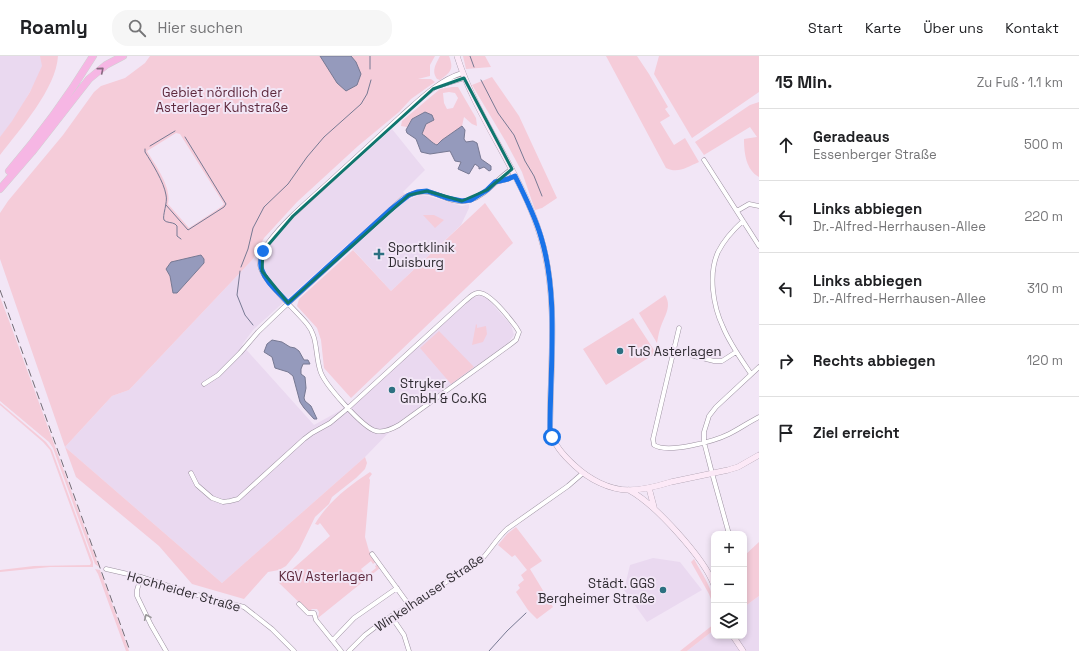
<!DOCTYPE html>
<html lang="de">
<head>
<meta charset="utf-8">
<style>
	body { margin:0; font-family:"Space Grotesk",sans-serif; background:#f6f6f6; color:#202124 }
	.controls { position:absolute; right:12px; bottom:12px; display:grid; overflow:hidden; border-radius:8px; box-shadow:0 2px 6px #0003 }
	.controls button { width:36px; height:36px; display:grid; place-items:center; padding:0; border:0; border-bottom:1px solid #e0e0e0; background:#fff; color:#202124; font:20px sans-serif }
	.stop { position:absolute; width:12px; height:12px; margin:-9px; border:3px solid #1a73e8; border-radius:50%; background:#fff }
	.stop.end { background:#1a73e8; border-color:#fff; box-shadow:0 1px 4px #0008 }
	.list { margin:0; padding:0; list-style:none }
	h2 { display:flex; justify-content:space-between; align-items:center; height:52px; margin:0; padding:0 16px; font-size:17px }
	h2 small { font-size:13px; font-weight:400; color:#757577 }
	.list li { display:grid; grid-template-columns:26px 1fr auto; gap:12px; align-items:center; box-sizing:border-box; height:72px; padding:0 16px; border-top:1px solid #e0e0e0 }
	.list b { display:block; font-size:15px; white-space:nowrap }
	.list p { margin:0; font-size:13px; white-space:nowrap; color:#757577 }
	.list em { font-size:13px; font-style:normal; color:#757577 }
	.icon { flex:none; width:22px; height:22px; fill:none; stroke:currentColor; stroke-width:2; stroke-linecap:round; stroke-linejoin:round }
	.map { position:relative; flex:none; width:759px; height:595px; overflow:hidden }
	header { display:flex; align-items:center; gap:24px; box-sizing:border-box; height:56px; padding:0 20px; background:#fff; border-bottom:1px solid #e0e0e0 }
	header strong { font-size:19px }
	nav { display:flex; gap:22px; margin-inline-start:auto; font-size:14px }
	.search { width:280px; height:36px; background:#f6f6f6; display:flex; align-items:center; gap:10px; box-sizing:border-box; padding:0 14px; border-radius:16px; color:#757577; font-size:15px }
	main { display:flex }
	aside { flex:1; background:#fff }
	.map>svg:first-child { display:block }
	.built { fill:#ead9f0 }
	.green { fill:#f5ccd9; fill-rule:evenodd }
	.water { fill:#959abc; stroke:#777993 }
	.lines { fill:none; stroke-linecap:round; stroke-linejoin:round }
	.stream { stroke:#777993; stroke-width:1 }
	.street-casing { stroke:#9c91a0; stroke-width:5 }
	.secondary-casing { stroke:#9c91a0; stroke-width:6 }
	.highway-casing { stroke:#d1d1d2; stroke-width:8 }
	.street { stroke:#fff; stroke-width:4 }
	.secondary { stroke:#fce9f7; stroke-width:5.5 }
	.highway { stroke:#f6b6e4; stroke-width:7 }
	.rail { stroke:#726b74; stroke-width:1; stroke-dasharray:8 4; stroke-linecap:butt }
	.oneway { stroke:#896a82 }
	.oneway2 { stroke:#989698 }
	.route { stroke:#1a73e8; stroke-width:5 }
	.marked { fill:none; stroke:#0f766e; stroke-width:3; stroke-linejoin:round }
	.poi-dot { fill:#2c7081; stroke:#f2e6f6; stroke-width:1.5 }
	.labels { text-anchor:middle; stroke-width:4; stroke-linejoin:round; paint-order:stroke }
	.park-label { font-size:13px; fill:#5d293d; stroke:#f2e6f6 }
	.poi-label { font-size:13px; fill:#302c32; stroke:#f2e6f6; text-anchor:start }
	.street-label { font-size:13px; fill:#302c32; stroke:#f2e6f6 }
</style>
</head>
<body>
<header>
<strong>Roamly</strong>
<div class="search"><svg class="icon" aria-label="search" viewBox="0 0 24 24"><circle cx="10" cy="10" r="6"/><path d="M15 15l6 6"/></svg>Hier suchen</div>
<nav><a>Start</a><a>Karte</a><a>Über uns</a><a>Kontakt</a></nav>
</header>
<main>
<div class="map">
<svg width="759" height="595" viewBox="0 0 759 595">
	<rect width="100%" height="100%" fill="#f2e6f6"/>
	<!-- built -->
	<path class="built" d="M 0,0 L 50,0 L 0,89 Z
		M 392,73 L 425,114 L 403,136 L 410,143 L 419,139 L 428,140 L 462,150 L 469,148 L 469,152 L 461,169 L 391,235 L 348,188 L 253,274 L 242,289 L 314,369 L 343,353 L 474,241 L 481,240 L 487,242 L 511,269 L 514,279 L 508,287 L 399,366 L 365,401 L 222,527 L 65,391 L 112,340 L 129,334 L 253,203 L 303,153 Z
		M 653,502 L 680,506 L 702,534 L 647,566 L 624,534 L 630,509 Z
		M 759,540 L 759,595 L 687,595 L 714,574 L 714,580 L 744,580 L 744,551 Z"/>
	<!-- green -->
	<path class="green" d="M 40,0 L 58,0 C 56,33 20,73 0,99 L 0,81 L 12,65 L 30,36 L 42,10 Z
		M 150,0 L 435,0 L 430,9 L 430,20 L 418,23 L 431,23 L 435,26 L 411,43 L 399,56 L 358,90 L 297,146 L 264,182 L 253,203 L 129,334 L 112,340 L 65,391 L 222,527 L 365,401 L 367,407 L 365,413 L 356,422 L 332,441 L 329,448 L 315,461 L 299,494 L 286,510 L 279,514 L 268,516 L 244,543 L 192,528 L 159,490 L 76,421 L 65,391 L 0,203 L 0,157 L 8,145 L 63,79 L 94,36 L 101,30 L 125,22 L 145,7 ZM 176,77 L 180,78 L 224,148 L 221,151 L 189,172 L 168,148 C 172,131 155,109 147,95 ZM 200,199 L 204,207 L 177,237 L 173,237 L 170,220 L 193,201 Z
		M 440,0 L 449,0 C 454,13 451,16 440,24 L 437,23 C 431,15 436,8 440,0 Z
		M 463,0 L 485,0 L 491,11 L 466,13 Z
		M 606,0 L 637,0 L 649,18 L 668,51 L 665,53 L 670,60 L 660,66 L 674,89 L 685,82 L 699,106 C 687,111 678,118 666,112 Z
		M 659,0 L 759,0 L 759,36 L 692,82 L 654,18 Z
		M 492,21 L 519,60 L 557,142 L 542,152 L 535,154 L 522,116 L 506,86 L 472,29 Z
		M 452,31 L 458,31 L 476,62 L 477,70 L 472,68 L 464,61 L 462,70 L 442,84 L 437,89 C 433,88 427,81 422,78 L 426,68 L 425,56 L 412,63 L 407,71 L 401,70 L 402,65 L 440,33 ZM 449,36 L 455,37 L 458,42 L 453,52 L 447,53 L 444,47 L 443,37 Z
		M 759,46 L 759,121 C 746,114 744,97 744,83 L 757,81 L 750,71 L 704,99 L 695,86 L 750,49 Z
		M 485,147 L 513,187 L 351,342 L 324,312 L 321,284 L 317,272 L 297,250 L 299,243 L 353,194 L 391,235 Z
		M 423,159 L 434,159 L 444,164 L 435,172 Z
		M 665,239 C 672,250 665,259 661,270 C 659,275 658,281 657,287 L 639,257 Z
		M 0,241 L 11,270 L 99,511 L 95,508 L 53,392 L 49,386 L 0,345 Z
		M 633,262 L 656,297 L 606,329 L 583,293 Z
		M 476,268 L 477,269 L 477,272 L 486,270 L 487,278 L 483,286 L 472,289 Z
		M 439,275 L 474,311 L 451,328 L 420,292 Z
		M 0,347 L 46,386 L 52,394 L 93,506 L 93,511 L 50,511 L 0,516 L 0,514 L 34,510 L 90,509 L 91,507 L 50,394 L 43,386 L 0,349 Z
		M 370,416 L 372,418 L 369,422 L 370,424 L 365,481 L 369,495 L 376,506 L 373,508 L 371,505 L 361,513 L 366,520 L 376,512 L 375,510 L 378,508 L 380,512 L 318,562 L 319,556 L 317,553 L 312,553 L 309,556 L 278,526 L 330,480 L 320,467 L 318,469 L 315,468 C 328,446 350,429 370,416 Z
		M 516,471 L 542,505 L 530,513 L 553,551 L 537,563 L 528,554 L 516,536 L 520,532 L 518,529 L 524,524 L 521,519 L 527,514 L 515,499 L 512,501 L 498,489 L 507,478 Z
		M 759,486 L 759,540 L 744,551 L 744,500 Z
		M 694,503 C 702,518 714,534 714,551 L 709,538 L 691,506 Z
		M 95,513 L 100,514 L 129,595 L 126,595 L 98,518 Z
		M 714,568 L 714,574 L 687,595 L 680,595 Z"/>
	<!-- water -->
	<path class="water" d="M 320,0 L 351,0 L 356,6 L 361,18 L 357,29 L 346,35 L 337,27 Z
		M 425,56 L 432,59 L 434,64 L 426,68 L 422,78 C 427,81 433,88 437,89 L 442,84 L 462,70 L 465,74 L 464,83 L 466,86 L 473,85 L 477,87 L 481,103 L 491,110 L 491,114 L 489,115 L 484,111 L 479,113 L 479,111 L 475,108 L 469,118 L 458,113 L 461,106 L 455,105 L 450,95 L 430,98 L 421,96 L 416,83 L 407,77 L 406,74 L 412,63 Z
		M 201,199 L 204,203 L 204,207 L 177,237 L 173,237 L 170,220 L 166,213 L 171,206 Z
		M 272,284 L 282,286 L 290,291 L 295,292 L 299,295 L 304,304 L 308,304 L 310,308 L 303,308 L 301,313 L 301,318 L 305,321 L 306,332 L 304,342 L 305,345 L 311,350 L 317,363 L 314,363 L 304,352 L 300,346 L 293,320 L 288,316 L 275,312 L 272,301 L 264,296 L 267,288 Z"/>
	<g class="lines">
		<!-- stream -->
		<path class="stream" d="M 470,0 L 474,11
			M 370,13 L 370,0
			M 481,24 L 498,57 L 514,79 L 525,105 L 534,120 L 542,140
			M 150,90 L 175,75
			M 145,93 L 145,96 C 152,107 164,126 166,139 C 168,146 162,160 164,164 C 166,167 172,166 175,168 L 177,170 L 177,180 L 181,183
			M 166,149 L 188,174 L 224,151 L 226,148 L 185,81
			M 241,211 L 248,193 L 253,172 L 264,151 L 288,128 L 307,101 L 324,81 L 361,48 L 367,38 L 371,24
			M 240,215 L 237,239 L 245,259 L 253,269
			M 489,595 L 507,575 L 526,557"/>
		<!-- street casing -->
		<g class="street-casing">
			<path id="street" d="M 441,29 L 464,22
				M 704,104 L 759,190
				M 496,126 L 508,123 L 515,119
				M 737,155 L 749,148 L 759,150
				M 743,165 C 733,174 724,184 718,196 C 708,218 713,250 723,271 C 730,288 741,303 751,318
				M 679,272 L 653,383 L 654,389 C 668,398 715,385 729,378 C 739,373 749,366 759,361
				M 674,295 L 714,305 L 722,305 L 736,296
				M 204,328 L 218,319 L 240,297 L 258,276 L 282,253 L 402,143 C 433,123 443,151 470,144 C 487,139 497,122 512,113
				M 191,417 L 197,429 L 212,442 L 223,446 L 230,445 L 238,443 L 304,383 L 312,377 L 330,367 L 348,352 L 464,246 C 468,243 472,238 477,237 C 488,234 510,263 516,271 L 519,276 L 516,284 L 511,288 L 399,369 C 392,373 384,377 376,375 C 363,372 323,327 320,314 C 315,298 318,281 307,268 C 297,255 261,224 260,209 C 260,201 264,194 268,187 C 288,160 317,138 341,115 C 361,97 381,78 401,60 C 420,43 439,24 462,17
				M 729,478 L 712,417 L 704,386 L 704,376 L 709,360 L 716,351 L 759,311
				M 372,498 L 409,549
				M 106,513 L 141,521 L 190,537 L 244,551 L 272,573 L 294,595
				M 141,521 L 137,534 L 137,540 L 151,569 L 166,595
				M 299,548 L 308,557 L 314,557 L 316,564 L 341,595
				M 391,560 L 404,579 L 409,595
				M 333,584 L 354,562 L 397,532
				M 349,595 L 365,579 L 382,566 L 480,505 C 490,495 496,483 507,473 L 568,430 L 583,417"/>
		</g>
		<!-- secondary casing -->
		<g class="secondary-casing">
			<path id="secondary" d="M 457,0 C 477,64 522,117 541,182 C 559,243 550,310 550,373 C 553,388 563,399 575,410 C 589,423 609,434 629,434 C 643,434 658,430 671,426 C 690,422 709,418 728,414 L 738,411 L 759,399
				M 649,432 L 654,451
				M 629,434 C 655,448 704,502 714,529
				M 733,580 L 743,595"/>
		</g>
		<!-- highway casing -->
		<g class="highway-casing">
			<path id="highway" d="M 9,115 C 40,79 68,41 93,0
				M 0,133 L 32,96 L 89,23 L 106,9 L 123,0"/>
		</g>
		<!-- street -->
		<use href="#street" class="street"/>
		<!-- secondary -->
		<use href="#secondary" class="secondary"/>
		<!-- highway -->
		<use href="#highway" class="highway"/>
		<!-- rail -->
		<path class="rail" d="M 0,234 L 130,595"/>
	</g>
	<!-- one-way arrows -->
	<defs><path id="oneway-chevron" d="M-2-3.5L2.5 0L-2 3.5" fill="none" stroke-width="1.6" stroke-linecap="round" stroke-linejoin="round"/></defs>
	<use class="oneway" href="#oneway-chevron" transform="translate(101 14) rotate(-40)"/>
	<use class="oneway2" href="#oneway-chevron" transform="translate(147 561) rotate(-114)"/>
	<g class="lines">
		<!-- route -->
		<path class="route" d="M 263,195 C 261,201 259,208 262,214 C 266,227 280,237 288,247 L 390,154 L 409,139 L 417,136 L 427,135 L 447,142 L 462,145 L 471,144 L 487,134 L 495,126 L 508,123 L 515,120 C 525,140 535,160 541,181 C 559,240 550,311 550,373 L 552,381"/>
	</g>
	<!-- marked area -->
	<path class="marked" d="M 464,22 L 512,113 L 487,134 L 462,145 L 427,135 L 409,139 L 288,247 L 262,215 L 263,195 L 293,160 L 433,33 Z"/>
	<!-- markers -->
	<g class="poi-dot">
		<path d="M377 192h4v4h4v4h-4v4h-4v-4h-4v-4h4z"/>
		<circle cx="620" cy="295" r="4"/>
		<circle cx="392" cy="334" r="4"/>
		<circle cx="663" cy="534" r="4"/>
	</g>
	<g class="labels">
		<!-- park labels -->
		<g class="park-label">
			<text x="222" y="41">Gebiet nördlich der<tspan x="222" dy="15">Asterlager Kuhstraße</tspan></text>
			<text x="326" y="525">KGV Asterlagen</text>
		</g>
		<!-- poi labels -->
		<g class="poi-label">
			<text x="388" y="196">Sportklinik<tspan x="388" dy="15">Duisburg</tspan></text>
			<text x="628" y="300">TuS Asterlagen</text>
			<text x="400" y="332">Stryker<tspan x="400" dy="15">GmbH &amp; Co.KG</tspan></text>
			<text x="655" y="532" text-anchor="end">Städt. GGS<tspan x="655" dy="15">Bergheimer Straße</tspan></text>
		</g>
		<!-- street labels -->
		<g class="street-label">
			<text transform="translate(184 535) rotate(16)" y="5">Hochheider Straße</text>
			<text transform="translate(429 536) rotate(-34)" y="5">Winkelhauser Straße</text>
		</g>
	</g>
</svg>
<div class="controls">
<button>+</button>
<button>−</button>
<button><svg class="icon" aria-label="layers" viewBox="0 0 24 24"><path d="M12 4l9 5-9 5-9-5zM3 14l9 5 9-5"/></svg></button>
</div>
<div class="stop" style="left:552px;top:381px"></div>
<div class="stop end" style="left:263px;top:195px"></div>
</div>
<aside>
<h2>15 Min.<small>Zu Fuß · 1.1 km</small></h2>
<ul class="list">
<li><svg class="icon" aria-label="ahead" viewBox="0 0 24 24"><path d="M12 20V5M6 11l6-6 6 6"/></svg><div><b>Geradeaus</b><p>Essenberger Straße</p></div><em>500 m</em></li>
<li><svg class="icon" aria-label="left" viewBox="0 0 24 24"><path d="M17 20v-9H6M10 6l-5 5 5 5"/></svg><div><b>Links abbiegen</b><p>Dr.-Alfred-Herrhausen-Allee</p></div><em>220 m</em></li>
<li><svg class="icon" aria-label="left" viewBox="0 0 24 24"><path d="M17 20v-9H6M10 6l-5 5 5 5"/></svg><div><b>Links abbiegen</b><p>Dr.-Alfred-Herrhausen-Allee</p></div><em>310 m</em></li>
<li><svg class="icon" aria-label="right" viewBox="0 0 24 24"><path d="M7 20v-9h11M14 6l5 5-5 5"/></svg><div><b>Rechts abbiegen</b></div><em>120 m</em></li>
<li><svg class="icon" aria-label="arrive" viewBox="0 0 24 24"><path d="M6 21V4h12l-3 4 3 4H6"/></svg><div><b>Ziel erreicht</b></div></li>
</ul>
</aside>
</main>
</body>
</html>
